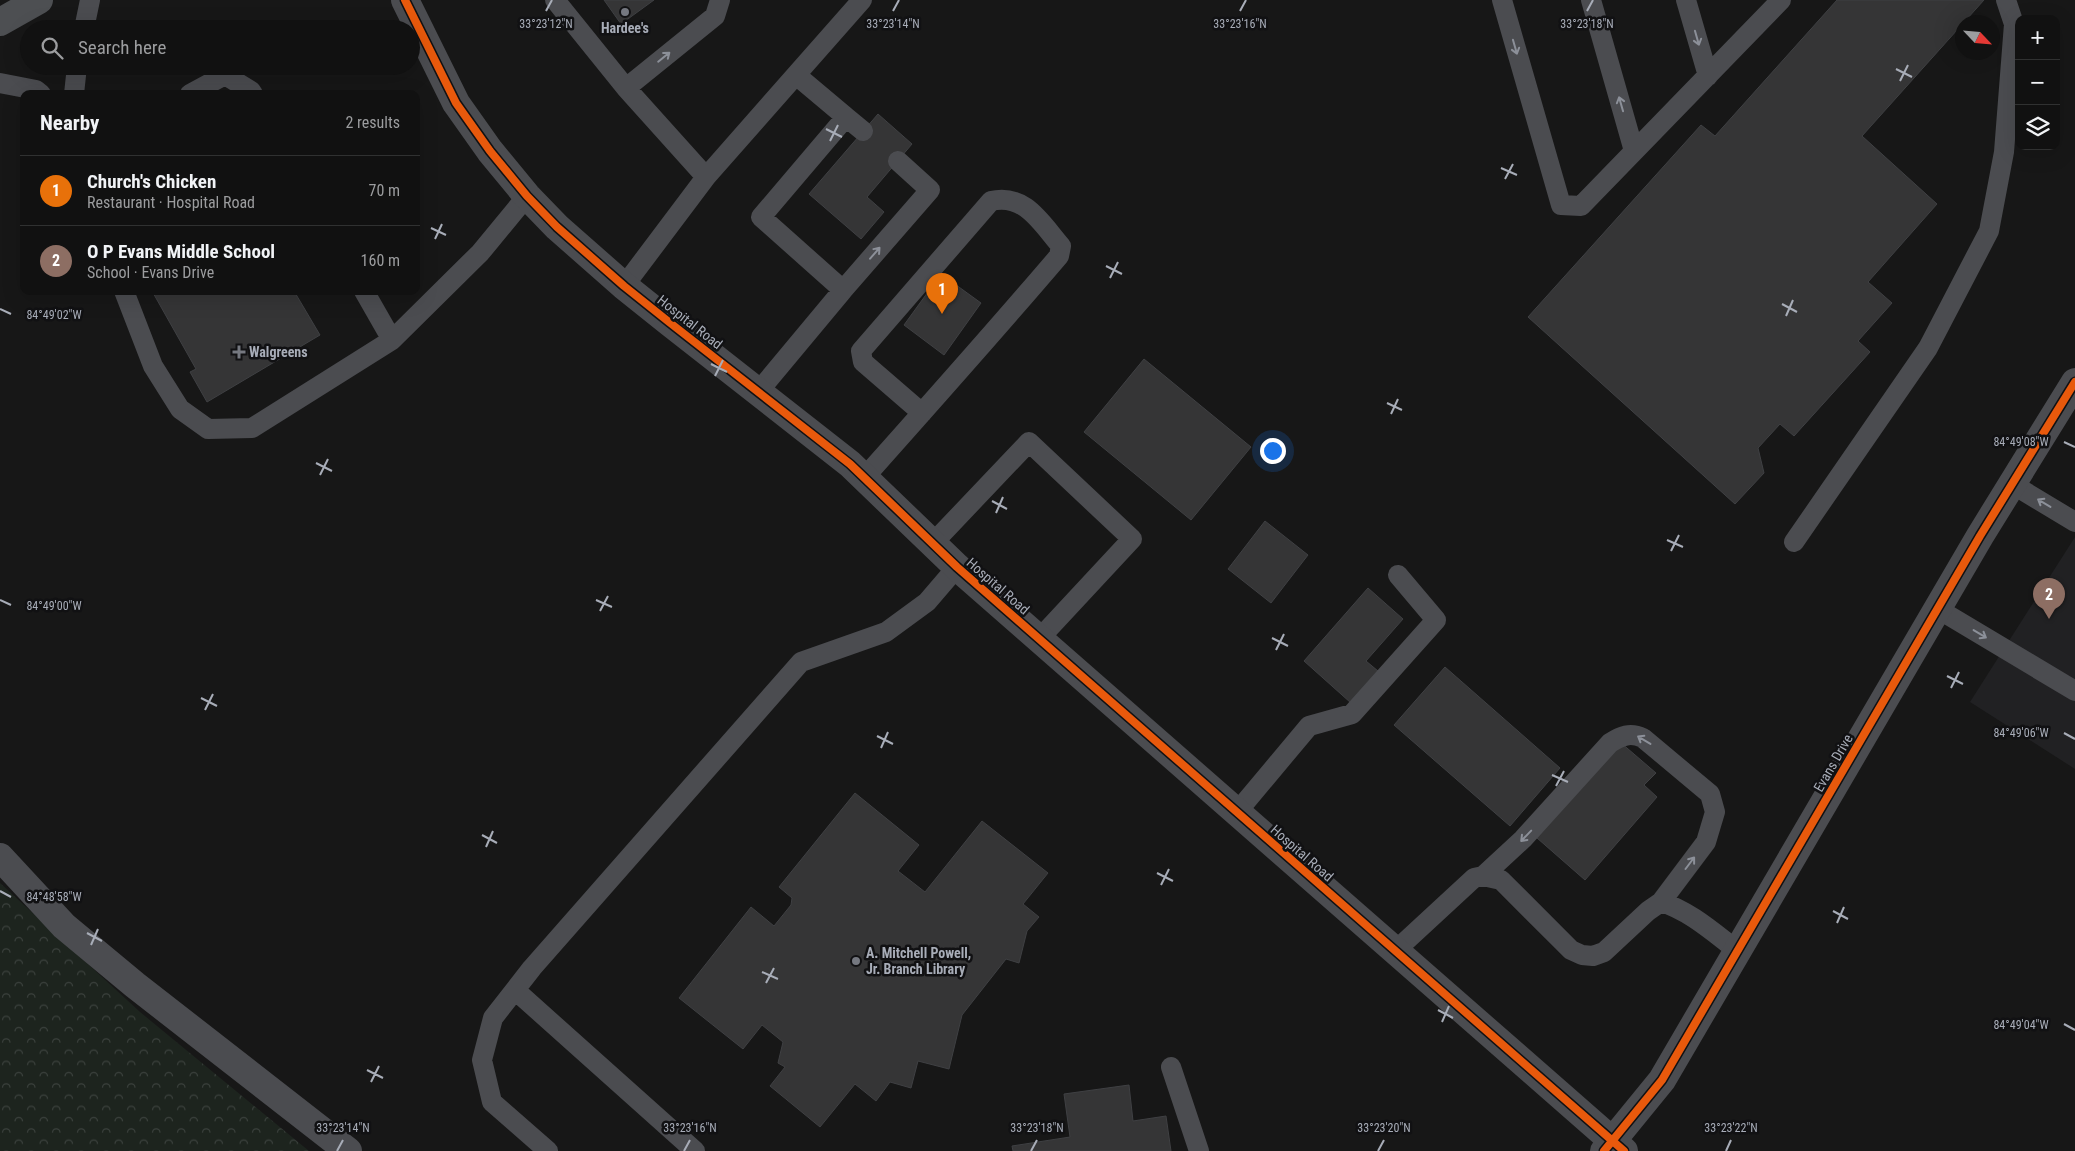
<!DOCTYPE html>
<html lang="en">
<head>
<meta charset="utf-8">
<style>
	body { margin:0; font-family:"Roboto Condensed",sans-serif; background:#1e1f1f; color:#f1f3f6 }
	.controls { position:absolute; right:15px; top:15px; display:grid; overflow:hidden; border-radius:10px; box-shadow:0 5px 20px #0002 }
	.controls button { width:45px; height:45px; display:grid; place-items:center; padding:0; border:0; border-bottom:1px solid #303131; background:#111; color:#f1f3f6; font:25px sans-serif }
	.compass { position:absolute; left:1955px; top:15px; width:45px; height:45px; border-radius:50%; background:#111; box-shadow:0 5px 20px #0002; rotate:116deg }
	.you { position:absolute; left:1272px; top:450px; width:18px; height:18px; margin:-12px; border:4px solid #fff; border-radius:50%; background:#1a73e8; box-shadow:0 0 0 8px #1a73e833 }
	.badge { display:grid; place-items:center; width:32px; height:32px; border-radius:50%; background:#ea580c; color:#fff; font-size:16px; font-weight:700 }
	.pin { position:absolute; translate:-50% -41px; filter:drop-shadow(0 1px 2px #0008) }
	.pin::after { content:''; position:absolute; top:26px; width:18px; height:15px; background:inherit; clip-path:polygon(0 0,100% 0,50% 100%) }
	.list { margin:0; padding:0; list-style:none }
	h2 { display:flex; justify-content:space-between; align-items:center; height:65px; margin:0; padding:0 20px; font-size:21px }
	h2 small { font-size:16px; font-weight:400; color:#9c9d9f }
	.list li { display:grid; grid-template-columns:32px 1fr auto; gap:15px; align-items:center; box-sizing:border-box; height:70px; padding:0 20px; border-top:1px solid #303131 }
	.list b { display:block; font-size:19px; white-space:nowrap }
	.list p { margin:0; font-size:16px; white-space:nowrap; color:#9c9d9f }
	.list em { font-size:16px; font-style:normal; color:#9c9d9f }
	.icon { flex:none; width:28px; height:28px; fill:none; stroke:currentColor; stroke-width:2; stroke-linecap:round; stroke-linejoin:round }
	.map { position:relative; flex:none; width:2075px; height:1151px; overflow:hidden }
	.search { position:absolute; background:#111; box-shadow:0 5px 20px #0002; left:20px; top:20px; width:400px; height:55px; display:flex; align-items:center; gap:12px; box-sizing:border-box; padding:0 18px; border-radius:28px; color:#9c9d9f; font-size:19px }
	.panel { position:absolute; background:#111; box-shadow:0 5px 20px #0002; left:20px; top:90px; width:400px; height:205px; border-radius:10px }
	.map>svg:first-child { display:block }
	.built { fill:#212123 }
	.park { fill:url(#park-crowns) }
	.building { fill:#353536; stroke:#3f4043 }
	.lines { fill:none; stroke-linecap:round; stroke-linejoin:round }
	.service { stroke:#4b4c50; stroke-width:20 }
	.minor { stroke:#4b4c50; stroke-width:28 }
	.tertiary { stroke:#4b4c50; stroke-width:28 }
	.primary { stroke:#4d4f52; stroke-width:28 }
	.cycleway-casing { stroke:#111113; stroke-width:11 }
	.cycleway { stroke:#e8590c; stroke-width:8 }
	.oneway { stroke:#8c9099 }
	.ticks { fill:none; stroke:#a8adb8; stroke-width:2 }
	.poi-dot { fill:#757880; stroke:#111113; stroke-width:2 }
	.labels { text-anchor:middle; stroke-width:5; stroke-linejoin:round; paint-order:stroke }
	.poi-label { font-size:14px; font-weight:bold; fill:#a8adb8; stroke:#111113; text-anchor:start }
	.street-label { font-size:14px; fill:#a8adb8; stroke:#111113 }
	.ticks-label { font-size:12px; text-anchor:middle; fill:#a8adb8; stroke:#111113; stroke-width:5; stroke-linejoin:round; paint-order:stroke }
</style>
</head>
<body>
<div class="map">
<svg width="2075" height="1151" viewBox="0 0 2075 1151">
	<defs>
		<pattern id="park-crowns" width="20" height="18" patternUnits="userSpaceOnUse" patternTransform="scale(1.25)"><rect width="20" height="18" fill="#1d241e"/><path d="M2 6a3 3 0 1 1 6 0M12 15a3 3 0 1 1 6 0" fill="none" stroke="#3b413d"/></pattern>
	</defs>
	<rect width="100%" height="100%" fill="#171717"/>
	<!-- built -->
	<path class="built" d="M 2075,537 L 2075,769 L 1970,702 Z"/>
	<!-- park -->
	<path class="park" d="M 0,883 L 140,1012 L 309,1151 L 0,1151 Z"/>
	<!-- building -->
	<path class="building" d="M 604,0 L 654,0 L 621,24 Z
		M 1837,0 L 1984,0 L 1862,136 L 1937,204 L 1868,282 L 1892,303 L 1858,341 L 1870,352 L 1794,436 L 1780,424 L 1758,448 L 1764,473 L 1735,504 L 1528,317 L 1701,125 L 1715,136 Z
		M 878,114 L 912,144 L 867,197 L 884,212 L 861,239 L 809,194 Z
		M 941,274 L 981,303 L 944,355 L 904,325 Z
		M 152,291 L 294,291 L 320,335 L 207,402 L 190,372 L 196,369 Z
		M 1144,359 L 1251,447 L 1191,520 L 1084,432 Z
		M 1265,521 L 1308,555 L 1271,603 L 1228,569 Z
		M 1368,588 L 1403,619 L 1366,661 L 1378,671 L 1351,703 L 1304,661 Z
		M 1445,667 L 1560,768 L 1510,826 L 1394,725 Z
		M 1620,742 L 1656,773 L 1644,785 L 1657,797 L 1585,880 L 1537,838 Z
		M 855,793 L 919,845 L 898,871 L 925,892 L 982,821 L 1048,873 L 1023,904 L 1039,917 L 1027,931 L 1019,963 L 1006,959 L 962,1015 L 949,1069 L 918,1061 L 911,1088 L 890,1082 L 876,1101 L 855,1084 L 820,1127 L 770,1086 L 785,1067 L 778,1063 L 783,1042 L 762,1025 L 743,1049 L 679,998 L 751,907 L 774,926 L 791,905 L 792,898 L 779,887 Z
		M 1129,1085 L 1133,1121 L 1166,1116 L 1171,1151 L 1013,1151 L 1012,1146 L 1070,1137 L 1064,1094 Z"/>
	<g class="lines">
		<!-- service -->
		<path class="service" d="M 555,0 L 626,88 L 706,177
			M 1502,0 L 1561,205 L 1581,206 L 1781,0
			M 1591,0 L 1634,151
			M 1686,0 L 1708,76
			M 84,29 L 90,0
			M 0,83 L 36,90 L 41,94
			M 626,88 L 715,16 L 720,0
			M 74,94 L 77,66
			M 190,94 L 225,75 L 251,91 L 253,94
			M 846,117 L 863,131
			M 624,286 L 706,177 L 862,0
			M 843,290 L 930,190 L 898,161
			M 124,291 L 153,366 L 180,409 L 208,429 L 252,428 L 392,340 L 364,291
			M 392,340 L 480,253 L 527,196
			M 758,392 L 843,290 L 761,217 L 846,117 L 796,75
			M 864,478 C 930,404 995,331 1059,256 L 1061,246 C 1041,223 1025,193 991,201 L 861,351 L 863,362 L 922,413
			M 2012,484 L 2075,522
			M 1794,542 L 1928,348 L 1989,231 L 2004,152 L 2014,24 L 2006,0
			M 933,543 L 1029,442 L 1132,539 L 1039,639
			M 1938,609 L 2075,691
			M 1237,812 L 1309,726 L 1352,714 L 1436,620 L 1398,575
			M 1661,902 C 1690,911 1714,933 1738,951
			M 1395,951 L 1474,878 L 1483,876 L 1501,880 L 1571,950 L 1582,955 L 1593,956 L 1604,952 L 1648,911 L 1661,902 L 1706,842 L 1715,812 L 1710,794 L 1643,738 C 1630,732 1621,736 1610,743 L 1523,839 L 1483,876
			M 515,990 L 695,1151
			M 1171,1067 L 1199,1151
			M 548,1151 L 492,1102 L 482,1060 L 493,1018 L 532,968 L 801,662 L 886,632 L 927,602 L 957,567"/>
		<!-- minor -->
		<path class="minor" d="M 0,857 L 64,926 L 135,985 L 348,1151
			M 1604,1151 L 1662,1080 L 1980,536 L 2075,382"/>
		<!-- tertiary -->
		<path class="tertiary" d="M 405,0 L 456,103 L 490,151 L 527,196 L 557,227 L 624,286 L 669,322 L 850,464 L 957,567 L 1624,1151"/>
		<!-- primary -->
		<path class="primary" d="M 0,22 L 39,0"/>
		<!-- cycleway casing -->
		<g class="cycleway-casing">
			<path id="cycleway" d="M 405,0 L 456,103 L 490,151 L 527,196 L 557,227 L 624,286 L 669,322 L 850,464 L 957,567 L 1624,1151
				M 1604,1151 L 1662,1080 L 1980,536 L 2075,382"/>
		</g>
		<!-- cycleway -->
		<use href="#cycleway" class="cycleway"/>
	</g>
	<!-- one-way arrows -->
	<defs><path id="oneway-shaft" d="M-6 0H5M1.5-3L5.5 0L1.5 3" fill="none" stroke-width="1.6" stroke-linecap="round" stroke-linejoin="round" transform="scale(1.25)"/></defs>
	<g class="oneway">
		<use href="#oneway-shaft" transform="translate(1697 38) rotate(74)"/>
		<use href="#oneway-shaft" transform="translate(1515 47) rotate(74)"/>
		<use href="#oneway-shaft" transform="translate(664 57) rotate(-39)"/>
		<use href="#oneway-shaft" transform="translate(1621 104) rotate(-106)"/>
		<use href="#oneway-shaft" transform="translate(875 253) rotate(-49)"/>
		<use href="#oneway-shaft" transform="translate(2044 503) rotate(-149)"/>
		<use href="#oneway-shaft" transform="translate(1980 634) rotate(31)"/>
		<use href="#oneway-shaft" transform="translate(1644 740) rotate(-149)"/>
		<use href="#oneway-shaft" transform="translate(1526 836) rotate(134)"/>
		<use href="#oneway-shaft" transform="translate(1690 863) rotate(-53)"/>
	</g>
	<!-- ticks -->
	<path class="ticks" d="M 546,11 L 552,0M 893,11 L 899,0M 1240,11 L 1246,0M 1587,11 L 1593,0M 1896,69 L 1912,77M 1900,81 L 1908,65M 826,129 L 842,137M 830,141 L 838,125M 1501,168 L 1517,175M 1505,179 L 1513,164M 431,228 L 446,235M 435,239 L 442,224M 1106,266 L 1122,274M 1110,278 L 1118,262M 1782,304 L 1797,312M 0,309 L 11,314M 1786,316 L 1793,300M 711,364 L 727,372M 715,376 L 723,360M 1387,403 L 1402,410M 1391,414 L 1398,399M 2064,442 L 2075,447M 316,463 L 332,471M 320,475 L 328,459M 992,501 L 1007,509M 996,513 L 1003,497M 1667,540 L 1683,547M 1671,551 L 1679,535M 0,600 L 11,605M 596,600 L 612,607M 600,611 L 608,596M 1272,638 L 1288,646M 1276,650 L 1284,634M 1947,676 L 1963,684M 1951,688 L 1959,672M 201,698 L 217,706M 205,710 L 213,694M 2064,733 L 2075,739M 877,736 L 893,744M 881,748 L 888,732M 1552,775 L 1568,782M 1556,786 L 1564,771M 482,835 L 497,843M 486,847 L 493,831M 1157,873 L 1173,881M 1161,885 L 1169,869M 0,891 L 11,897M 1833,911 L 1848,919M 1837,923 L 1844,907M 87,933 L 102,941M 91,945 L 98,929M 762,972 L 778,979M 766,983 L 774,968M 1438,1010 L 1453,1018M 1442,1022 L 1449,1006M 2064,1024 L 2075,1030M 367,1070 L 383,1078M 371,1082 L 379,1066M 337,1151 L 343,1140M 684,1151 L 690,1140M 1031,1151 L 1037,1140M 1378,1151 L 1384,1140M 1726,1151 L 1731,1140"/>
	<!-- markers -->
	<g class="poi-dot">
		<circle cx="625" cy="12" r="5"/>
		<path d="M236.5 344.5h5v5h5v5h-5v5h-5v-5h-5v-5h5z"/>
		<circle cx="856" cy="961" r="5"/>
	</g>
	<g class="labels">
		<!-- poi labels -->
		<g class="poi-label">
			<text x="625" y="33" text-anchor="middle">Hardee's</text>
			<text x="249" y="357">Walgreens</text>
			<text x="866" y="958">A. Mitchell Powell,<tspan x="866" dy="16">Jr. Branch Library</tspan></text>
		</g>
		<!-- street labels -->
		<g class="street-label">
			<text transform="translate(690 322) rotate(38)" y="5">Hospital Road</text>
			<text transform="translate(998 586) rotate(41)" y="5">Hospital Road</text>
			<text transform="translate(1833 763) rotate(-60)" y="5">Evans Drive</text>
			<text transform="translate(1302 853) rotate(41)" y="5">Hospital Road</text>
		</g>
	</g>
	<g class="ticks-label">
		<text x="546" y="28">33°23'12"N</text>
		<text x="893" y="28">33°23'14"N</text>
		<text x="1240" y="28">33°23'16"N</text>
		<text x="1587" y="28">33°23'18"N</text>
		<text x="54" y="319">84°49'02"W</text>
		<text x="2021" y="446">84°49'08"W</text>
		<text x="54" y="610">84°49'00"W</text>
		<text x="2021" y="737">84°49'06"W</text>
		<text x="54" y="901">84°48'58"W</text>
		<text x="2021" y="1029">84°49'04"W</text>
		<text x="343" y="1132">33°23'14"N</text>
		<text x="690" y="1132">33°23'16"N</text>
		<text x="1037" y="1132">33°23'18"N</text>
		<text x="1384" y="1132">33°23'20"N</text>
		<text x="1731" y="1132">33°23'22"N</text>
	</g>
</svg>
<div class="controls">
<button>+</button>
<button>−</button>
<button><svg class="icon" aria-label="layers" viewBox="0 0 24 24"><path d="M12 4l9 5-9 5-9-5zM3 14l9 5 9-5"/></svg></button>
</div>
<svg class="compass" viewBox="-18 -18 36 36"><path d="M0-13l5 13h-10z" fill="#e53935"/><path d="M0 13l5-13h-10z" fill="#9c9d9f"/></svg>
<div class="you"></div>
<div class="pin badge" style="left:942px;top:314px;background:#e8710a">1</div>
<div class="pin badge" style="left:2049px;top:619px;background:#8d6e63">2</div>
<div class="search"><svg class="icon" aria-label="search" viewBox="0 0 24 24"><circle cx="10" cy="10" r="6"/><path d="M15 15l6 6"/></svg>Search here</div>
<section class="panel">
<h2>Nearby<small>2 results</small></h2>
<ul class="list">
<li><span class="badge" style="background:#e8710a">1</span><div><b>Church's Chicken</b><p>Restaurant · Hospital Road</p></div><em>70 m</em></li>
<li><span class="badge" style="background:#8d6e63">2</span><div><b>O P Evans Middle School</b><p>School · Evans Drive</p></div><em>160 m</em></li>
</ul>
</section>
</div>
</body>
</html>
